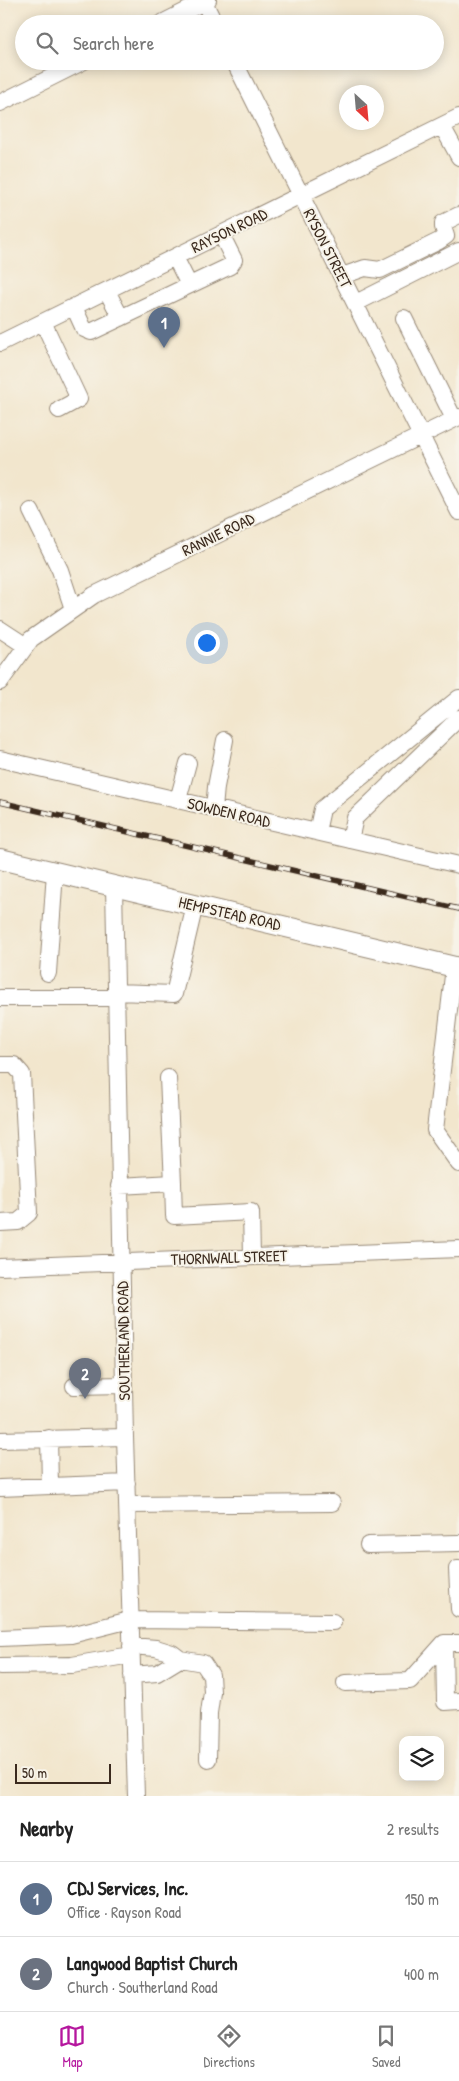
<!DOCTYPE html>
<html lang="en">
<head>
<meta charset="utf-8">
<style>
	body { margin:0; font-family:"Patrick Hand",sans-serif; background:#f2f2f2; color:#222 }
	.controls { position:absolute; right:15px; bottom:15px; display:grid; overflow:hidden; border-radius:10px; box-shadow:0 2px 12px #0003 }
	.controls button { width:45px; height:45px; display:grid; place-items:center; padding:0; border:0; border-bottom:1px solid #e0e0e0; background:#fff; color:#222; font:25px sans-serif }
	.compass { position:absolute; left:339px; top:85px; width:45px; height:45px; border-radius:50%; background:#fff; box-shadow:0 2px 12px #0003; rotate:154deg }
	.scale { position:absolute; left:15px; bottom:12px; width:96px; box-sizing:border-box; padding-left:5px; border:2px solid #3b2a1e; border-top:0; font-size:14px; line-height:18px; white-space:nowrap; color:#3b2a1e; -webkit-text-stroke:4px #f7f3e8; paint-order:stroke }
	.you { position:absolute; left:206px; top:642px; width:18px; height:18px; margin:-12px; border:4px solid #fff; border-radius:50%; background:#1a73e8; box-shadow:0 0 0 8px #1a73e833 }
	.badge { display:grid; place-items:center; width:32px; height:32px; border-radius:50%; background:#b5179e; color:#fff; font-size:16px; font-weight:700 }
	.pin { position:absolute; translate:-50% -41px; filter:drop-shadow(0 1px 2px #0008) }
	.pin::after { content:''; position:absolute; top:26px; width:18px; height:15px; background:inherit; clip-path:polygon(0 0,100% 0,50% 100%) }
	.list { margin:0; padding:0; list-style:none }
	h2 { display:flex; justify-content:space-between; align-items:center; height:65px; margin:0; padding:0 20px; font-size:21px }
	h2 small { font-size:16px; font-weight:400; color:#767676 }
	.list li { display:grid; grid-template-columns:32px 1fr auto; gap:15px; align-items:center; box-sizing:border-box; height:75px; padding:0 20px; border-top:1px solid #e0e0e0 }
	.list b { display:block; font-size:19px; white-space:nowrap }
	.list p { margin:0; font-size:16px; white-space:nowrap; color:#767676 }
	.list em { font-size:16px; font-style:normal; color:#767676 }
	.icon { flex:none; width:28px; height:28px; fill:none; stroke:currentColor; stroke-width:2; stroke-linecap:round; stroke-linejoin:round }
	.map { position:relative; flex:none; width:459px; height:1796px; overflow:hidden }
	.search { position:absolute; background:#fff; box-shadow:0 2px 12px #0003; left:15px; right:15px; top:15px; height:55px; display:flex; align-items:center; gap:12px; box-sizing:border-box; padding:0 18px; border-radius:28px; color:#767676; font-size:19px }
	.sheet { height:215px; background:#fff }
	nav { display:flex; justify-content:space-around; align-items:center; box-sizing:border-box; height:70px; border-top:1px solid #e0e0e0; background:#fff; font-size:14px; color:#767676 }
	nav a { display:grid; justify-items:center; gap:2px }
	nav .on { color:#b5179e }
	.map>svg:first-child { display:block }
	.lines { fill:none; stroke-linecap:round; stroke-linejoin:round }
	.minor-casing { stroke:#968876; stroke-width:18 }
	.major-casing { stroke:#968876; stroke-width:22 }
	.minor { stroke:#fff; stroke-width:16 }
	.major { stroke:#fff; stroke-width:20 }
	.rail-casing { stroke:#3b2a1e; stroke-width:5.5 }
	.rail { stroke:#f7f3e8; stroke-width:4; stroke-dasharray:11; stroke-linecap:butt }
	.labels { text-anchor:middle; stroke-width:4; stroke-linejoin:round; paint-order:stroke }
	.street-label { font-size:16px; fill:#3b2a1e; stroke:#f7f3e8 }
</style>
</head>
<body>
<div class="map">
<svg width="459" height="1796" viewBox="0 0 459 1796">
	<rect width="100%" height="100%" fill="#f7f3e8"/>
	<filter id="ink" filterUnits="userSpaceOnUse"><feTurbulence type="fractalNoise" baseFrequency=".02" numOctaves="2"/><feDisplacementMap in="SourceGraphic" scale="10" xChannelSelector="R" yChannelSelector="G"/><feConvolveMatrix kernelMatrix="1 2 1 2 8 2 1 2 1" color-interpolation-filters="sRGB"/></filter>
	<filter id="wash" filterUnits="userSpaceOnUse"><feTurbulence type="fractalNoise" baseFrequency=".0096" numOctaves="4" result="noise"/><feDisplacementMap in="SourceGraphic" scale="20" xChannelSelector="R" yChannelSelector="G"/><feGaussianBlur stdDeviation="1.12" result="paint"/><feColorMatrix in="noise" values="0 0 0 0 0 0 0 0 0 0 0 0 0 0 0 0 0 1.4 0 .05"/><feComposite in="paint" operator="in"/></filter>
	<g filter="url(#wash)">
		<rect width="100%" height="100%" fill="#f2e6cd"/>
	</g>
	<g filter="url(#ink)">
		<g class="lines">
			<!-- minor casing -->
			<g class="minor-casing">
				<path id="minor" d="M 203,0 L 215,24
					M 160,24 L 208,0
					M 234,61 L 459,512
					M 0,103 L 84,61
					M 442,126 L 459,157
					M 175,257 L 189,285
					M 342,276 L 365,268 L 380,270 L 439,241 L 446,236 L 443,227 L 443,223 L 459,215
					M 107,291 L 121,318
					M 356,303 L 459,251
					M 74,307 L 84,329 L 91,332 L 230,266 L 234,260 L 221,234
					M 404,318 L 454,419
					M 43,322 L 79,399 L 59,410
					M 0,343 L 459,117
					M 31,511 L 60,570 L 73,609
					M 0,629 L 26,646
					M 0,682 L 31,639 L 94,595 L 459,417
					M 0,759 L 459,865
					M 178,800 L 188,763
					M 214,809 L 216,787 L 225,740
					M 317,832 L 322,809 L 459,698
					M 350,840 L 355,818 L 459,718
					M 114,886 L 125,1437 L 136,1796
					M 454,967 L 435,1130 L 459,1164
					M 48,973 L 55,872
					M 116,992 L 174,994 L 195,905
					M 0,998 L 116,998
					M 0,1065 L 14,1065 L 22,1074 L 29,1213 L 18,1222 L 0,1223
					M 173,1183 L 174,1216 L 251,1212 L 252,1256
					M 119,1186 L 173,1183 L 168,1078
					M 0,1267 L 459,1249
					M 74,1386 L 124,1385
					M 49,1438 L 50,1485
					M 0,1440 L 125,1437
					M 0,1488 L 127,1483
					M 127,1505 L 332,1503
					M 368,1545 L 459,1543
					M 459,1569 L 457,1569 L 459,1609
					M 0,1638 L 71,1635 L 130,1620 L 333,1622
					M 444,1643 L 445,1702 L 459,1701
					M 131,1646 L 156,1648 L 172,1653 L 180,1659 L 203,1663 L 211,1675 L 212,1692 L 209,1713 L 208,1759
					M 0,1666 L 72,1665 L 131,1655
					M 132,1675 L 157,1673 L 180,1659
					M 345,1683 L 410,1681 L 444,1643 L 459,1643"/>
			</g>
			<!-- major casing -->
			<g class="major-casing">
				<path id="major" d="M 0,859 L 459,968"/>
			</g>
			<!-- minor -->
			<use href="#minor" class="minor"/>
			<!-- major -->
			<use href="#major" class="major"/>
			<!-- rail casing -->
			<g class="rail-casing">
				<path id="rail" d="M 0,802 L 459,909"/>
			</g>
			<!-- rail -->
			<use href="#rail" class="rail"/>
		</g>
	</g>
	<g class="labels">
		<!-- street labels -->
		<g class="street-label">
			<text transform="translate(229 230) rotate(-26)" y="6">RAYSON ROAD</text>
			<text transform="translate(328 248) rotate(63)" y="6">RYSON STREET</text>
			<text transform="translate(218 534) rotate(-26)" y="6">RANNIE ROAD</text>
			<text transform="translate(229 812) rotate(13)" y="6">SOWDEN ROAD</text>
			<text transform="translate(230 913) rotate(13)" y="6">HEMPSTEAD ROAD</text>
			<text transform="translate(229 1257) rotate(-2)" y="6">THORNWALL STREET</text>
			<text transform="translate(123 1341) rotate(-91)" y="6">SOUTHERLAND ROAD</text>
		</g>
	</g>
</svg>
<div class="controls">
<button><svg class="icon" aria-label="layers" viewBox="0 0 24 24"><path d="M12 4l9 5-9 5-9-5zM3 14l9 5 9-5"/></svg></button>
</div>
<svg class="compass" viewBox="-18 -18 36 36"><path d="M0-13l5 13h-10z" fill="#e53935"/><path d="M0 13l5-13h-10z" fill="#767676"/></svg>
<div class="scale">50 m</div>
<div class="you"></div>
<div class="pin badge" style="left:164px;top:348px;background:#5c6f8a">1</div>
<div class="pin badge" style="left:85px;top:1399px;background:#6b7280">2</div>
<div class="search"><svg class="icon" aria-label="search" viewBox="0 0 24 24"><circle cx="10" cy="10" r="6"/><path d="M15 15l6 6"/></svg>Search here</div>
</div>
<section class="sheet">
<h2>Nearby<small>2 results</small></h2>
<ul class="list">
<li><span class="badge" style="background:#5c6f8a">1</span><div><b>CDJ Services, Inc.</b><p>Office · Rayson Road</p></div><em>150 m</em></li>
<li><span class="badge" style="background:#6b7280">2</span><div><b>Langwood Baptist Church</b><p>Church · Southerland Road</p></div><em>400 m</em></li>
</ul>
</section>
<nav>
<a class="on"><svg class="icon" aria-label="map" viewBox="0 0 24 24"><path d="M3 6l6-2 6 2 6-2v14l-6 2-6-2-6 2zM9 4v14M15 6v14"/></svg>Map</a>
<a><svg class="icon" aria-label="directions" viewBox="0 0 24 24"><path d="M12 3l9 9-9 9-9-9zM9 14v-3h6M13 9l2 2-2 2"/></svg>Directions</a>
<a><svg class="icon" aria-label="saved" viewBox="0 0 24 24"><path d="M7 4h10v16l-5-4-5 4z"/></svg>Saved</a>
</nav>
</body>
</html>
